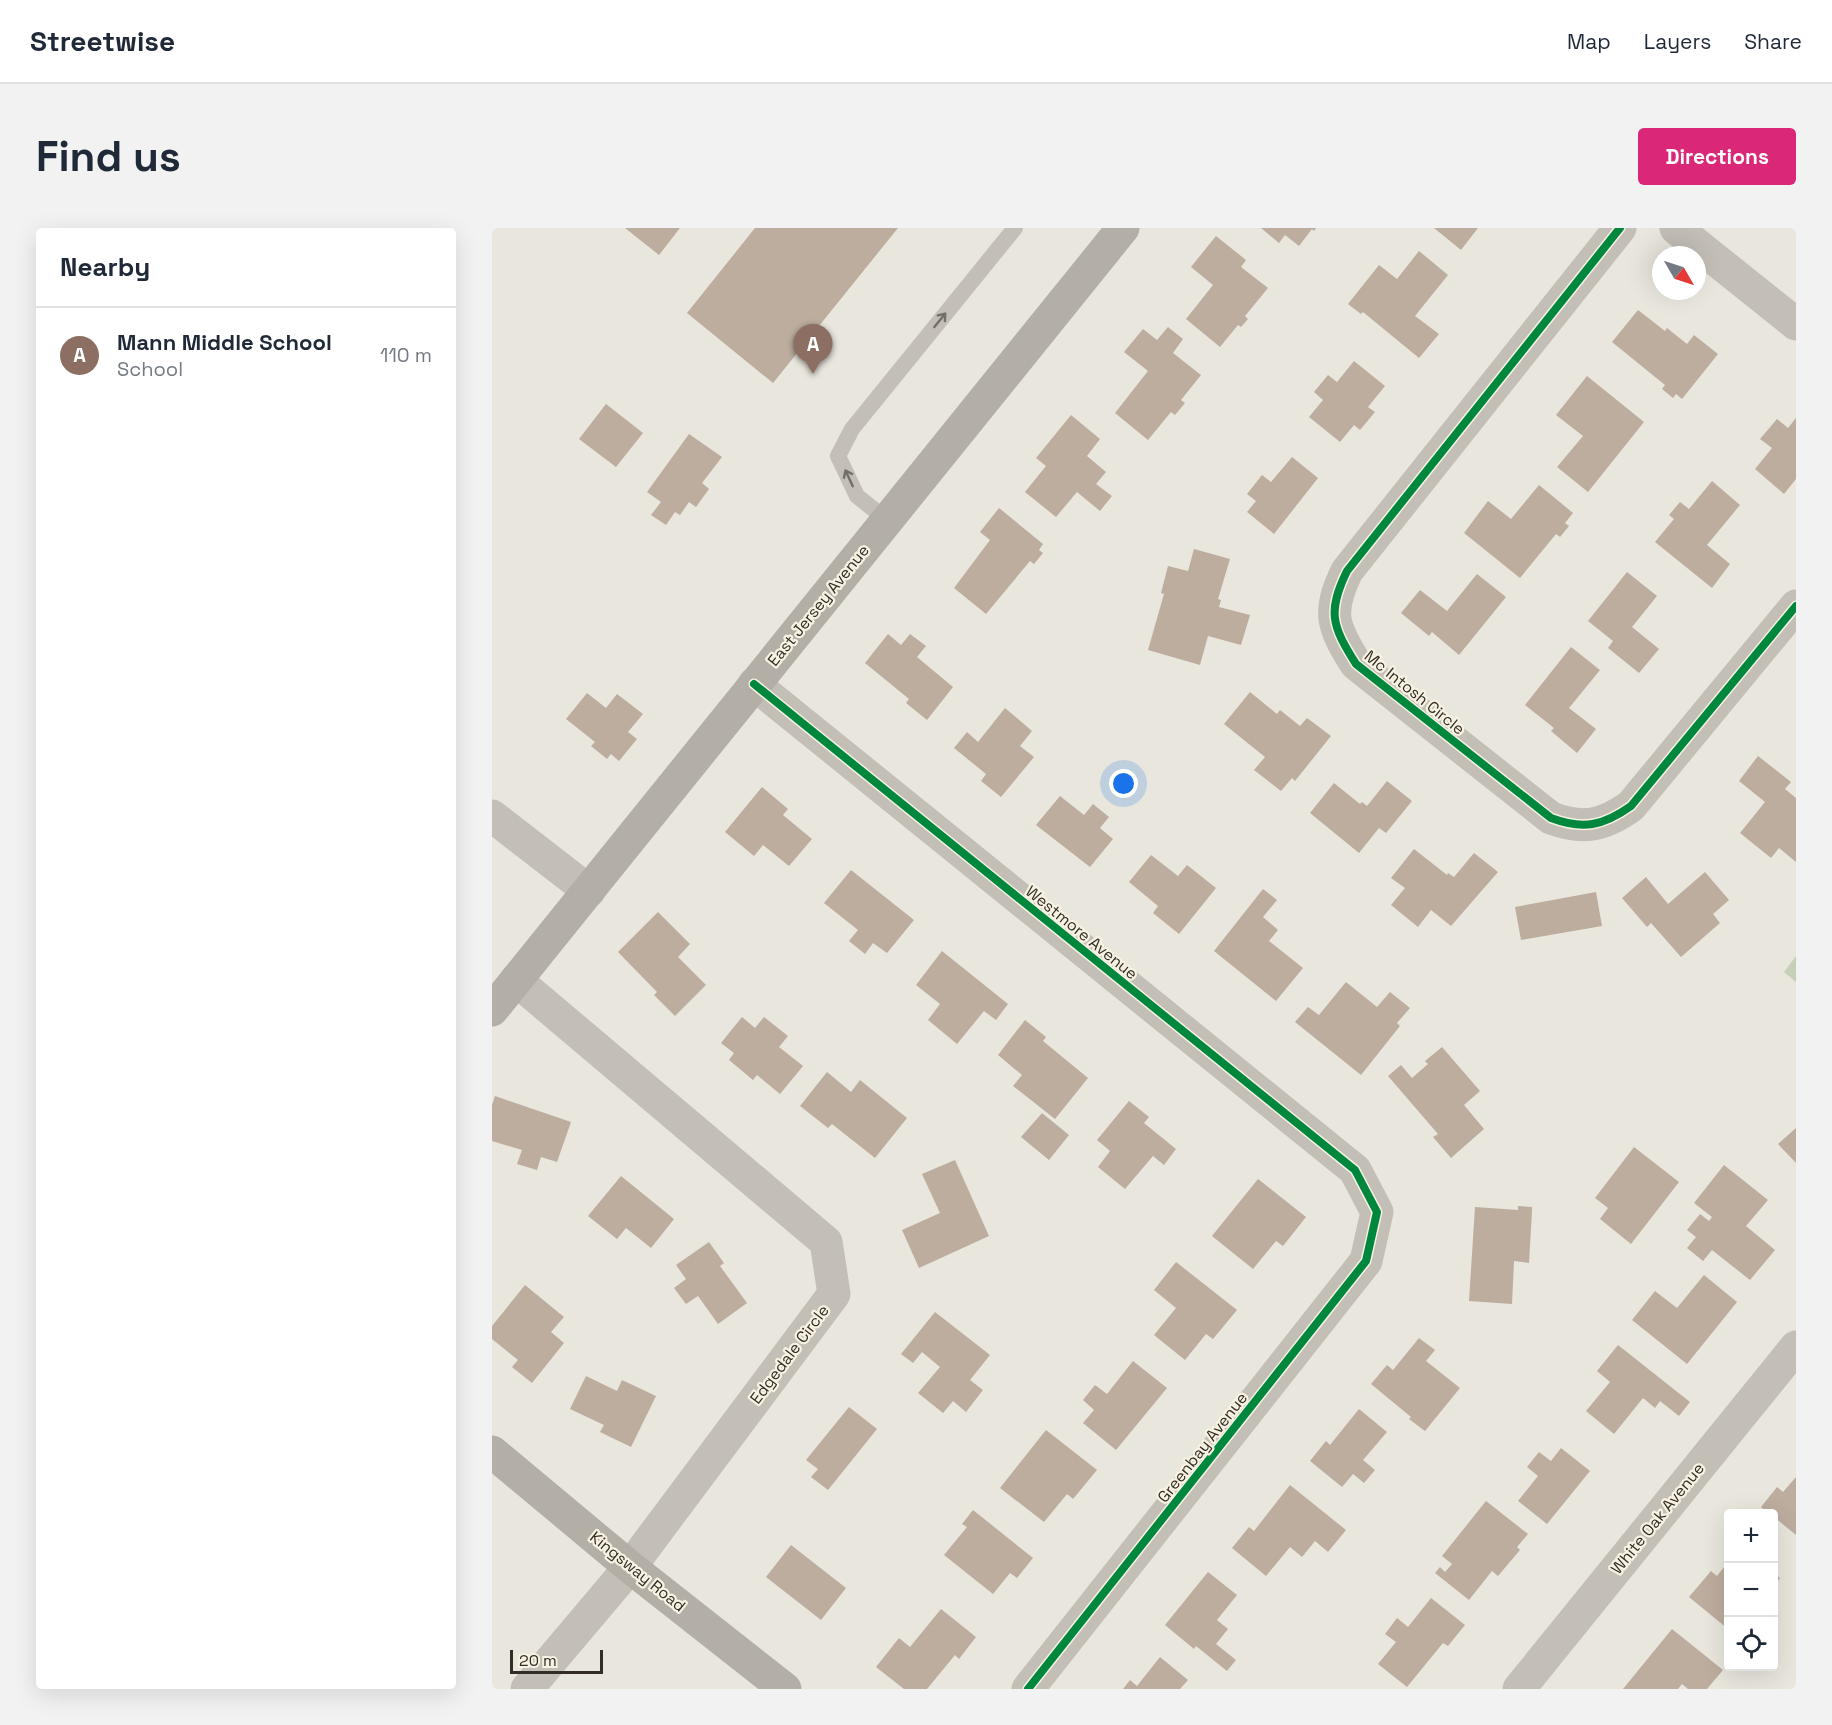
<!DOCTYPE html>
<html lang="en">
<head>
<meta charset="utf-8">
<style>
	body { margin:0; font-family:"Space Grotesk",sans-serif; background:#f2f2f3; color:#1f2937 }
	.controls { position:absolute; right:18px; bottom:18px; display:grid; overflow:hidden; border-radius:6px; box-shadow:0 6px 24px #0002 }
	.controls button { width:54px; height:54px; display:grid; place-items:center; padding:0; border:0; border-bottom:2px solid #e0e1e3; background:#fff; color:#1f2937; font:30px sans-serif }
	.compass { position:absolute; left:1160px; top:18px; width:54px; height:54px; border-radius:50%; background:#fff; box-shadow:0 6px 24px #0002; rotate:129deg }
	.scale { position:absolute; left:18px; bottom:15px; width:93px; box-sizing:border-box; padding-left:6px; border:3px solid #322c25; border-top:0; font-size:16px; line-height:21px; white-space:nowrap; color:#322c25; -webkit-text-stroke:4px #f8f2e3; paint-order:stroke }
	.you { position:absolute; left:632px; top:556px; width:21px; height:21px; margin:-15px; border:4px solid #fff; border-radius:50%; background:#1a73e8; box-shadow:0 0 0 9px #1a73e833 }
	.badge { display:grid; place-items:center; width:39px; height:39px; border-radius:50%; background:#db2777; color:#fff; font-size:20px; font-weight:700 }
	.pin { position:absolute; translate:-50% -50px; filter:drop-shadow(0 2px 3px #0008) }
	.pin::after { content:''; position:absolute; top:32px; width:21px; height:18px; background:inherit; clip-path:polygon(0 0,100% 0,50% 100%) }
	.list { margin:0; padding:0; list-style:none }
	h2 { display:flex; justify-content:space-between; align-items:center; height:78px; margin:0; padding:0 24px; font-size:26px }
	h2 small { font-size:20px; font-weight:400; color:#747a83 }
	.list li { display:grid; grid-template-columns:39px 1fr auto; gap:18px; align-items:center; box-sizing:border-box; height:96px; padding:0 24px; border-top:2px solid #e0e1e3 }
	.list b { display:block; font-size:22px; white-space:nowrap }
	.list p { margin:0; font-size:20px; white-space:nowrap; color:#747a83 }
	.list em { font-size:20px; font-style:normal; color:#747a83 }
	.icon { flex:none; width:33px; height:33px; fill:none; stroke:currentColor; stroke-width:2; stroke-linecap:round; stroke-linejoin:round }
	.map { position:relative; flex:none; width:1304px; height:1461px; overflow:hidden; border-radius:6px }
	header { display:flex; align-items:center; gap:36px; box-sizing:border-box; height:84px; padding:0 30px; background:#fff; border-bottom:2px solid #e0e1e3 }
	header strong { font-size:28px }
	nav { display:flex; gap:33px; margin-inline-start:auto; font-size:21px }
	.intro { display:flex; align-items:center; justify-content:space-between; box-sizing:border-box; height:144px; padding:0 36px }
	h1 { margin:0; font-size:42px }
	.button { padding:15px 27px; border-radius:6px; background:#db2777; color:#fff; font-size:21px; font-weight:700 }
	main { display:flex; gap:36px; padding:0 36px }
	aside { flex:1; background:#fff; border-radius:6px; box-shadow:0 6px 24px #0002 }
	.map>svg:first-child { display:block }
	.green { fill:#c6cfb7 }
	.building { fill:#bcad9f }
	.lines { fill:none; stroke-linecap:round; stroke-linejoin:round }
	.lane { stroke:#c3beb6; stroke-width:16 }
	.street { stroke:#c3beb6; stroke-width:33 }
	.secondary { stroke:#b3afa7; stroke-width:33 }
	.cycleway-casing { stroke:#f8f2e3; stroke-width:11 }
	.cycleway { stroke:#00873e; stroke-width:8 }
	.oneway { stroke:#736e66 }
	.labels { text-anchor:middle; stroke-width:4.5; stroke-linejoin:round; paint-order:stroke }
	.street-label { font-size:16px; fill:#322c25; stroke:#f8f2e3 }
</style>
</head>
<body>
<header>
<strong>Streetwise</strong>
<nav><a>Map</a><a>Layers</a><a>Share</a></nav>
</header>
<div class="intro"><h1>Find us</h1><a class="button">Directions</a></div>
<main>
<aside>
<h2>Nearby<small></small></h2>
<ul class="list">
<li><span class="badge" style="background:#8d6e63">A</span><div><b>Mann Middle School</b><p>School</p></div><em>110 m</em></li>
</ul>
</aside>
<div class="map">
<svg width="1304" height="1461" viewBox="0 0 1304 1461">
	<rect width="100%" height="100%" fill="#e9e6dd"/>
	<!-- green -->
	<path class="green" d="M 1304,728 L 1304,754 L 1292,744 Z"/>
	<!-- building -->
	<path class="building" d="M 133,0 L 188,0 L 167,27 Z
		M 263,0 L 406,0 L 281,155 L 195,85 Z
		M 769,0 L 824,0 L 822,3 L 820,1 L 807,18 L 793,7 L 787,15 Z
		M 942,0 L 986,0 L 969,22 Z
		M 724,8 L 754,32 L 749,39 L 776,60 L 753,88 L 756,91 L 749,99 L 746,97 L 728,119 L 694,91 L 721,57 L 699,39 Z
		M 927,23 L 956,47 L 923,88 L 947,106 L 927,130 L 871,84 L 869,86 L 856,76 L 887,37 L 905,51 Z
		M 1146,82 L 1173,103 L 1175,100 L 1195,116 L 1202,107 L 1226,126 L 1190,171 L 1184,166 L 1181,170 L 1170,161 L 1173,157 L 1120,114 Z
		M 676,99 L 691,111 L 681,125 L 709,147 L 689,172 L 693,175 L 683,187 L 679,184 L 656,212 L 623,185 L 656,143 L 632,124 L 651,101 L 665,112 Z
		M 862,133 L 893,158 L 876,179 L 883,184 L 868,202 L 862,197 L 848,214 L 817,189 L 831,172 L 822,164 L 836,147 L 845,154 Z
		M 1095,148 L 1152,194 L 1096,264 L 1065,239 L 1091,208 L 1064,187 Z
		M 114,176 L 151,205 L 124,239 L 87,211 Z
		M 579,187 L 608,211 L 595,228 L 614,244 L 604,256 L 620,268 L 608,283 L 585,264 L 564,289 L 533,264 L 554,238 L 544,230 Z
		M 1304,190 L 1304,251 L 1292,266 L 1263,241 L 1280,220 L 1268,211 L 1285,191 L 1296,200 Z
		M 197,206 L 230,229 L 210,255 L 217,261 L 204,279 L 197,274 L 188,287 L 183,284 L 174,297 L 159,287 L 169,274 L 155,264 Z
		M 800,229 L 826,250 L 782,306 L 755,284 L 764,273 L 755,266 L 770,247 L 779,254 Z
		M 1220,253 L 1248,277 L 1215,317 L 1238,336 L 1220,360 L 1163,314 L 1182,291 L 1177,287 L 1188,274 L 1197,281 Z
		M 1047,257 L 1081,285 L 1073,295 L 1077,298 L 1068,309 L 1064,306 L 1028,350 L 972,305 L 996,273 L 1019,291 Z
		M 507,280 L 551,316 L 547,322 L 551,325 L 542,336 L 538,333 L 494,386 L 462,360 L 498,312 L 488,304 Z
		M 702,321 L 738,331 L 726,371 L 729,372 L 727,379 L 758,387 L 749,417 L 716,408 L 708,437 L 656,422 L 672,366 L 669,365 L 676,338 L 696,343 Z
		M 1135,344 L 1165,368 L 1140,399 L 1167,421 L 1147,445 L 1116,420 L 1121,413 L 1096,393 Z
		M 985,346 L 1014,369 L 967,427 L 940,404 L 937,408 L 909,385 L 928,362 L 955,383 Z
		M 396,406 L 409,417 L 418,406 L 434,418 L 425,429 L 461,459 L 435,492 L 414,475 L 417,471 L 373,435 Z
		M 1079,419 L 1108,442 L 1077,480 L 1104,501 L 1085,525 L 1059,503 L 1062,500 L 1033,477 Z
		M 758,464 L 785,486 L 788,482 L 808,498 L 815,490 L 839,508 L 803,553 L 800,550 L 789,563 L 762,542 L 773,529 L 732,496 Z
		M 95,465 L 114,480 L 125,466 L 151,486 L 136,504 L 145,511 L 127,533 L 119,526 L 115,531 L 99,518 L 103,514 L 74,491 Z
		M 513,480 L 540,503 L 528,518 L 542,529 L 509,569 L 489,553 L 494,546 L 462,520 L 475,504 L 486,514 Z
		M 1266,528 L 1299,554 L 1293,561 L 1304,570 L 1304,634 L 1287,620 L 1279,630 L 1248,605 L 1273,574 L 1247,553 Z
		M 895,553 L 920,573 L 894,605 L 887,600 L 867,625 L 818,585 L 842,555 L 868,576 L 870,574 L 875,578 Z
		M 270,559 L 296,581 L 291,587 L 320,611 L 297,638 L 271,617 L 262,628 L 233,604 Z
		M 568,568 L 592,587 L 601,576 L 617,589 L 608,600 L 621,611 L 598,639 L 544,597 Z
		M 922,621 L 955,647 L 956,645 L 962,649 L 982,625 L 1006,644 L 959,698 L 939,682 L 926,699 L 899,677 L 913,660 L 899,650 Z
		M 659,627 L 686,648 L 695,637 L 724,660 L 687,706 L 661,685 L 666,678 L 637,654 Z
		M 359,642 L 422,692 L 395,725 L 381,715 L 373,726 L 357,713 L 366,702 L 332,675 Z
		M 1213,644 L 1237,672 L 1221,686 L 1228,695 L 1189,729 L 1159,695 L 1155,699 L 1130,670 L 1154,649 L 1176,676 Z
		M 771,661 L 785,672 L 771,689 L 786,702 L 777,713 L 811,740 L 784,773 L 722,723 Z
		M 1104,664 L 1110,698 L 1029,712 L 1023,679 Z
		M 166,684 L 198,716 L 186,729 L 214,757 L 183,788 L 162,767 L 165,764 L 126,724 Z
		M 450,723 L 516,776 L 504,792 L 492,783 L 465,816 L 436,792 L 448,776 L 424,757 Z
		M 854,754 L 885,779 L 898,764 L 918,780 L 905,795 L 908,798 L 869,847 L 803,794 L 816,779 L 827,787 Z
		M 250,789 L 263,800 L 272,789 L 296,808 L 287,819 L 311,838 L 288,866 L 265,847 L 261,852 L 237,832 L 242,825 L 229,815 Z
		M 533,792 L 554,809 L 551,813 L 596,850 L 563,891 L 521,858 L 530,847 L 506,827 Z
		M 950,819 L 988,863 L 972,877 L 992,901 L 959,930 L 941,909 L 946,906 L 896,848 L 909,837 L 920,850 L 936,836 L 933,833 Z
		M 335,844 L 359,864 L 368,852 L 415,890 L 383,930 L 340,896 L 336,900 L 308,878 Z
		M 3,868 L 79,894 L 65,934 L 49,929 L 45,942 L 25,936 L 30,922 L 0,913 L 0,877 Z
		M 637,873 L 657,889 L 652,895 L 684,921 L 672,937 L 661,928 L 633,961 L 606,939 L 618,923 L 605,912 Z
		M 550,885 L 577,907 L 557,932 L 529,909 Z
		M 1304,900 L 1304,935 L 1286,916 Z
		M 1142,919 L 1187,954 L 1139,1016 L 1108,991 L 1116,980 L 1103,970 Z
		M 463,932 L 497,1008 L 427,1040 L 410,1002 L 448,985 L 430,946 Z
		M 1232,937 L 1276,972 L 1254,998 L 1283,1022 L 1258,1052 L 1220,1022 L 1211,1033 L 1195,1020 L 1204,1009 L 1195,1002 L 1208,986 L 1217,993 L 1220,989 L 1202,975 Z
		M 129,948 L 182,991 L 159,1020 L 134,1000 L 125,1011 L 96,988 Z
		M 766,951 L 814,989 L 791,1018 L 784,1013 L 761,1041 L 720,1008 Z
		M 1026,978 L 1040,979 L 1040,983 L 1037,1035 L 1022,1033 L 1020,1076 L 977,1073 L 983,979 L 1026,982 Z
		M 217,1014 L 232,1035 L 228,1038 L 255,1075 L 226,1096 L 206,1068 L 194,1076 L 182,1060 L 194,1051 L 184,1037 Z
		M 684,1034 L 745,1082 L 721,1111 L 714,1106 L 693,1132 L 662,1107 L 684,1080 L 662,1062 Z
		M 1212,1047 L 1245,1074 L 1195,1136 L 1140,1092 L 1163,1063 L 1185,1080 Z
		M 33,1057 L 72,1089 L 59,1104 L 72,1115 L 40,1155 L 20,1139 L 26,1132 L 0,1111 L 0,1098 Z
		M 443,1084 L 498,1127 L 478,1152 L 491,1162 L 474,1184 L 461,1173 L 451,1185 L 426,1165 L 448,1139 L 430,1124 L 421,1135 L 409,1126 Z
		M 927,1110 L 943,1122 L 934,1133 L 968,1160 L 933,1203 L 917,1191 L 919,1189 L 879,1156 L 895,1137 L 901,1142 Z
		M 1126,1117 L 1198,1174 L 1187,1188 L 1168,1173 L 1163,1180 L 1151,1170 L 1122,1206 L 1094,1183 L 1118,1154 L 1105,1143 Z
		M 641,1133 L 675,1160 L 624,1222 L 591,1195 L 602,1182 L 591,1172 L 603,1157 L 615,1166 Z
		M 94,1148 L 125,1163 L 130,1152 L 164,1168 L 139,1219 L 108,1204 L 112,1197 L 78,1181 Z
		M 357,1179 L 385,1201 L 336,1262 L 319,1249 L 326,1241 L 314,1232 Z
		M 867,1181 L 895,1204 L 871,1232 L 883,1242 L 872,1255 L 861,1246 L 850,1259 L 818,1233 L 834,1213 L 838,1217 Z
		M 554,1202 L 605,1242 L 581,1271 L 575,1266 L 552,1294 L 508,1260 Z
		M 1069,1220 L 1098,1243 L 1055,1296 L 1026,1273 L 1046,1248 L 1035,1239 L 1047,1224 L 1059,1233 Z
		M 1304,1249 L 1304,1307 L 1282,1289 L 1282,1286 L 1277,1286 L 1269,1279 L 1285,1259 L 1291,1264 Z
		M 798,1257 L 854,1302 L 836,1324 L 823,1313 L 810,1329 L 798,1319 L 774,1348 L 740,1320 L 757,1299 L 762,1303 Z
		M 994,1273 L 1036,1306 L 1025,1319 L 1028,1322 L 1006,1348 L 1000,1343 L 977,1372 L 943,1345 L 948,1339 L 953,1344 L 960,1336 L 950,1328 Z
		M 481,1282 L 541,1330 L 525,1350 L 518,1345 L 501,1366 L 452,1327 L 475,1299 L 470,1296 Z
		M 299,1317 L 354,1360 L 329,1392 L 274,1349 Z
		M 1236,1334 L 1236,1401 L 1197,1369 L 1219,1343 L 1225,1348 Z
		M 716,1344 L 745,1367 L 725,1392 L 736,1401 L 724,1416 L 744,1432 L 735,1443 L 704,1418 L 702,1421 L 673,1397 Z
		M 1282,1345 L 1288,1350 L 1282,1358 Z
		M 939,1370 L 973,1397 L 956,1418 L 951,1415 L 915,1459 L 886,1436 L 904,1414 L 893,1406 L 905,1390 L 916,1399 Z
		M 449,1381 L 484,1409 L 467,1431 L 463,1427 L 435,1461 L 412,1461 L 384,1439 L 407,1410 L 418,1419 Z
		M 1180,1401 L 1231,1442 L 1215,1461 L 1196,1461 L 1190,1456 L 1186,1461 L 1131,1461 Z
		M 668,1429 L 696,1452 L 688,1461 L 631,1461 L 638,1452 L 645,1458 Z"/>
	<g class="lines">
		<!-- lane -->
		<path class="lane" d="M 395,292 L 365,268 L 346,228 L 360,201 L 523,0"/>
		<!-- street -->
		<path class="street" d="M 1128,0 L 855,343 C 835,384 840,398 864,436 L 1059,590 C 1091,602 1111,598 1139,578 L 1304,378
			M 1184,0 L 1304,96
			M 262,456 L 863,942 L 885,984 L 874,1033 L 536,1461
			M 0,588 L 97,663
			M 24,752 L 334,1014 L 342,1066 L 138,1339 L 35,1461
			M 1027,1461 L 1304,1119"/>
		<!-- secondary -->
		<path class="secondary" d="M 0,782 L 631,0
			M 0,1224 L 138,1339 L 293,1461"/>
		<!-- cycleway casing -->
		<g class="cycleway-casing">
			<path id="cycleway" d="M 1128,0 L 855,343 C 835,384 840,398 864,436 L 1059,590 C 1091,602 1111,598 1139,578 L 1304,378
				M 262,456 L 863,942 L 885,984 L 874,1033 L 536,1461"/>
		</g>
		<!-- cycleway -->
		<use href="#cycleway" class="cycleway"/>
	</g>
	<!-- one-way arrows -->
	<defs><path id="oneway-shaft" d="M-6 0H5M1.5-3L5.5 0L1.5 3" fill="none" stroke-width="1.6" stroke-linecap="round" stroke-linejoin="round" transform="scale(1.5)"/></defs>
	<g class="oneway">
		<use href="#oneway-shaft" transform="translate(448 92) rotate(-51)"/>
		<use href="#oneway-shaft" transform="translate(357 250) rotate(-115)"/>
	</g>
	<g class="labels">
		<!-- street labels -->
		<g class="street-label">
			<text transform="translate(326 377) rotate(-51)" y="6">East Jersey Avenue</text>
			<text transform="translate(923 464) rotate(39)" y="6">Mc Intosh Circle</text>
			<text transform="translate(590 704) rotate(39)" y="6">Westmore Avenue</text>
			<text transform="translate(297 1126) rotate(-53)" y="6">Edgedale Circle</text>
			<text transform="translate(710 1219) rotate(-52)" y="6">Greenbay Avenue</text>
			<text transform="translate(1165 1290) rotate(-51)" y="6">White Oak Avenue</text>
			<text transform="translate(146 1343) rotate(39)" y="6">Kingsway Road</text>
		</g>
	</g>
</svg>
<div class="controls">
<button>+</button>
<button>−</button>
<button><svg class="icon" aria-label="locate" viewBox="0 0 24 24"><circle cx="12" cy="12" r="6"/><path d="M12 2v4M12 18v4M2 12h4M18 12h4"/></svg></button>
</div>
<svg class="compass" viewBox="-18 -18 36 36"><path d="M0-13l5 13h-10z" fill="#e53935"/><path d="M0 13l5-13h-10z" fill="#747a83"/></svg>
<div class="scale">20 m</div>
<div class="you"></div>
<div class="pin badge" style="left:321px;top:146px;background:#8d6e63">A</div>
</div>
</main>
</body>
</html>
